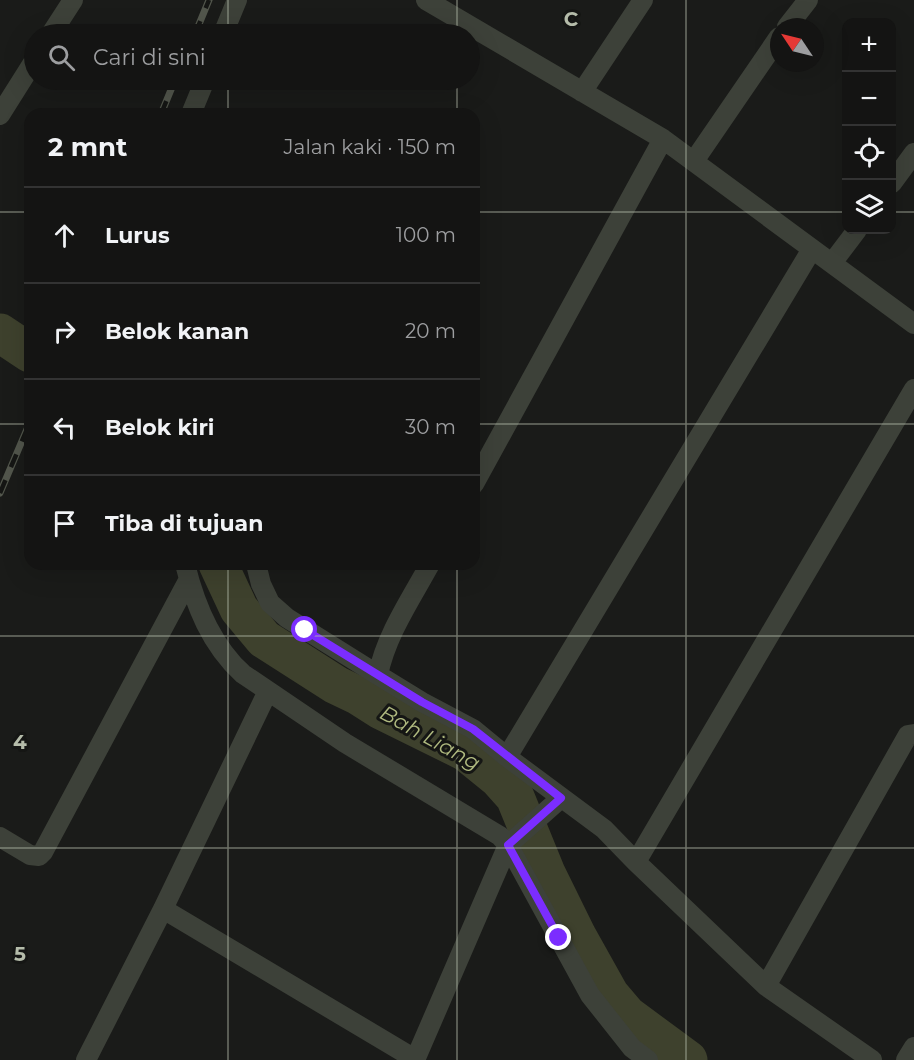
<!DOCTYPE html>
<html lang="id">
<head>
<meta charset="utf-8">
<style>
	body { margin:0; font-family:Montserrat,sans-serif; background:#212121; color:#f1f3f6 }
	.controls { position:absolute; right:18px; top:18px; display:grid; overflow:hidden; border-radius:12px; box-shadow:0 6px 24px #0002 }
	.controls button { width:54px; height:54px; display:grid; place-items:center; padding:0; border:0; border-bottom:2px solid #333; background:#141413; color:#f1f3f6; font:30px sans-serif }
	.compass { position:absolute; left:770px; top:18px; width:54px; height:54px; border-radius:50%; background:#141413; box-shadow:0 6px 24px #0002; rotate:305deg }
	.stop { position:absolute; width:18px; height:18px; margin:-14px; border:4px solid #7b2dff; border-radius:50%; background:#fff }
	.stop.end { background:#7b2dff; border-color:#fff; box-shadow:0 2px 6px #0008 }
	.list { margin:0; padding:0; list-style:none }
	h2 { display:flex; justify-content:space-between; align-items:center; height:78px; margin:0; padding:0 24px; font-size:26px }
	h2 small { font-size:20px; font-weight:400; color:#9d9ea0 }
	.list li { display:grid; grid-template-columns:39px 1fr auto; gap:18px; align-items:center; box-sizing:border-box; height:96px; padding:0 24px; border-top:2px solid #333 }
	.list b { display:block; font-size:22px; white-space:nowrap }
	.list em { font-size:20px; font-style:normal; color:#9d9ea0 }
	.icon { flex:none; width:33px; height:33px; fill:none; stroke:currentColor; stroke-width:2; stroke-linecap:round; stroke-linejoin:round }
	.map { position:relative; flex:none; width:914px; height:1060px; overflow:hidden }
	.search { position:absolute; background:#141413; box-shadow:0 6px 24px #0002; left:24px; top:24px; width:456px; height:66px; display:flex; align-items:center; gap:15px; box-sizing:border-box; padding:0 21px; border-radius:33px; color:#9d9ea0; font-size:22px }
	.panel { position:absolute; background:#141413; box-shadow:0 6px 24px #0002; left:24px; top:108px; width:456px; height:462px; border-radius:18px }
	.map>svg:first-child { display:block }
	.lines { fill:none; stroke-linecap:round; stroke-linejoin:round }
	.river { stroke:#3e412d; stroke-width:39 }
	.street { stroke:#3d4139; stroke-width:20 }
	.rail-casing { stroke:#52564c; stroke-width:7 }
	.rail { stroke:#151614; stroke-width:4.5; stroke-dasharray:14; stroke-linecap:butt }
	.route { stroke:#7b2dff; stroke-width:8 }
	.grid { fill:none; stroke:#b5bcaa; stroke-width:1.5; stroke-opacity:0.55 }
	.labels { text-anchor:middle; stroke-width:6; stroke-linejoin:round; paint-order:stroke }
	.water-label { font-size:21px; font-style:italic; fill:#afb97f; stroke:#151614 }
	.grid-label { font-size:20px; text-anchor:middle; font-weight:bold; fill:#b5bcaa; stroke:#151614; stroke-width:6; stroke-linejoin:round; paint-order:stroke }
</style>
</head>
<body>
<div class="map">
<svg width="914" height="1060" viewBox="0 0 914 1060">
	<rect width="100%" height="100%" fill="#1a1b19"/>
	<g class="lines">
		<!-- river -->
		<path class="river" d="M 0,333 L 30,353
			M 218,564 L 239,609 L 264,639 L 336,685 L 359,696 L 381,710 L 466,752 L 498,778 L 515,797 L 546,873 L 577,936 L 610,995 L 627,1015 L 688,1060"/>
		<!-- street -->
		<path class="street" d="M 426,0 L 663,139 L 914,324
			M 787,27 L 808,0
			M 51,34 L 73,0
			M 223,34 L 237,0
			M 582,92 L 643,0
			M 191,114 L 205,80
			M 0,115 L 34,61
			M 694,161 L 779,37
			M 892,183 L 914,153
			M 832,263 L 857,230
			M 474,484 L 663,139
			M 185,564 C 195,605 211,645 243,674 L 345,743 L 500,836 L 508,845 L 590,995 L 632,1048 L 648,1060
			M 256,564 L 261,584 L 270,603 L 287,618 L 378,675
			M 430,564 C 411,599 386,635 378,675 L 422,702 L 473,729 L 507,757 L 604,829 L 636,862 L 766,986 L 872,1060
			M 507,757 L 812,249
			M 0,837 L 30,855 L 39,856 L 43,852 L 189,579
			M 636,862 L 914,389
			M 163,909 L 415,1059
			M 766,986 L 908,735 L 914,734
			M 86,1060 L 163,909 L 268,691
			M 415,1060 L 508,845 L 561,798
			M 906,1060 L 914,1047"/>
		<!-- rail casing -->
		<g class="rail-casing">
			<path id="rail" d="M 195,34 L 209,0
				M 161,114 L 175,80
				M 0,493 L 30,422"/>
		</g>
		<!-- rail -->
		<use href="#rail" class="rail"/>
	</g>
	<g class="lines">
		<!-- route -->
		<path class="route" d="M 305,630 L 422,702 L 473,729 L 561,798 L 508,845 L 559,938"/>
	</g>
	<!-- grid -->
	<path class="grid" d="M 228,0 L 228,34M 457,0 L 457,34M 686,0 L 686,1060M 228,80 L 228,114M 457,80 L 457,114M 0,212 L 30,212M 474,212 L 846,212M 892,212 L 914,212M 0,424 L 30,424M 474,424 L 914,424M 228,564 L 228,1060M 457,564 L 457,1060M 0,636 L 914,636M 0,848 L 914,848"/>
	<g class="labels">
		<!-- water labels -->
		<g class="water-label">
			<text transform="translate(430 738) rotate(29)" y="7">Bah Liang</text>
		</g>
	</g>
	<g class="grid-label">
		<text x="571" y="26">C</text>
		<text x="20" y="749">4</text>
		<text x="20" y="961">5</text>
	</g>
</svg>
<div class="controls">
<button>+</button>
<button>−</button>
<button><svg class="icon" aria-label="locate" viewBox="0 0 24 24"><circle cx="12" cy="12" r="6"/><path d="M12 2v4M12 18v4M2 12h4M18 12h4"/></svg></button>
<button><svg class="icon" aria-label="layers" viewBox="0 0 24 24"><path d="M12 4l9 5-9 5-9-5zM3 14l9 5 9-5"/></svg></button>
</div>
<svg class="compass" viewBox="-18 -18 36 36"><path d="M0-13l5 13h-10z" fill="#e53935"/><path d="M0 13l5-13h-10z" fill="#9d9ea0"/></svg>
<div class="stop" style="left:305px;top:630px"></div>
<div class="stop end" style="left:559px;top:938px"></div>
<div class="search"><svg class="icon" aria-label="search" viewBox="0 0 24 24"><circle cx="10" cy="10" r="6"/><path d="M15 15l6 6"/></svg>Cari di sini</div>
<section class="panel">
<h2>2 mnt<small>Jalan kaki · 150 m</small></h2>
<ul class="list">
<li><svg class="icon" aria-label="ahead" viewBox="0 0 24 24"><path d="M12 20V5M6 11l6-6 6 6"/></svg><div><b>Lurus</b></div><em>100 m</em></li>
<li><svg class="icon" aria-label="right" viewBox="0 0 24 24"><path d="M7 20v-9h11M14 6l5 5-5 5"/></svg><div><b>Belok kanan</b></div><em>20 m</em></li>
<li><svg class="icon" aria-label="left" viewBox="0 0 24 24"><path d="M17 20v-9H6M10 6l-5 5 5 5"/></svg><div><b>Belok kiri</b></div><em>30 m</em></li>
<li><svg class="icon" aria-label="arrive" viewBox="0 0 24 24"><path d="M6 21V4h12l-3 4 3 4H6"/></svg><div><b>Tiba di tujuan</b></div></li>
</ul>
</section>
</div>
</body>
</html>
